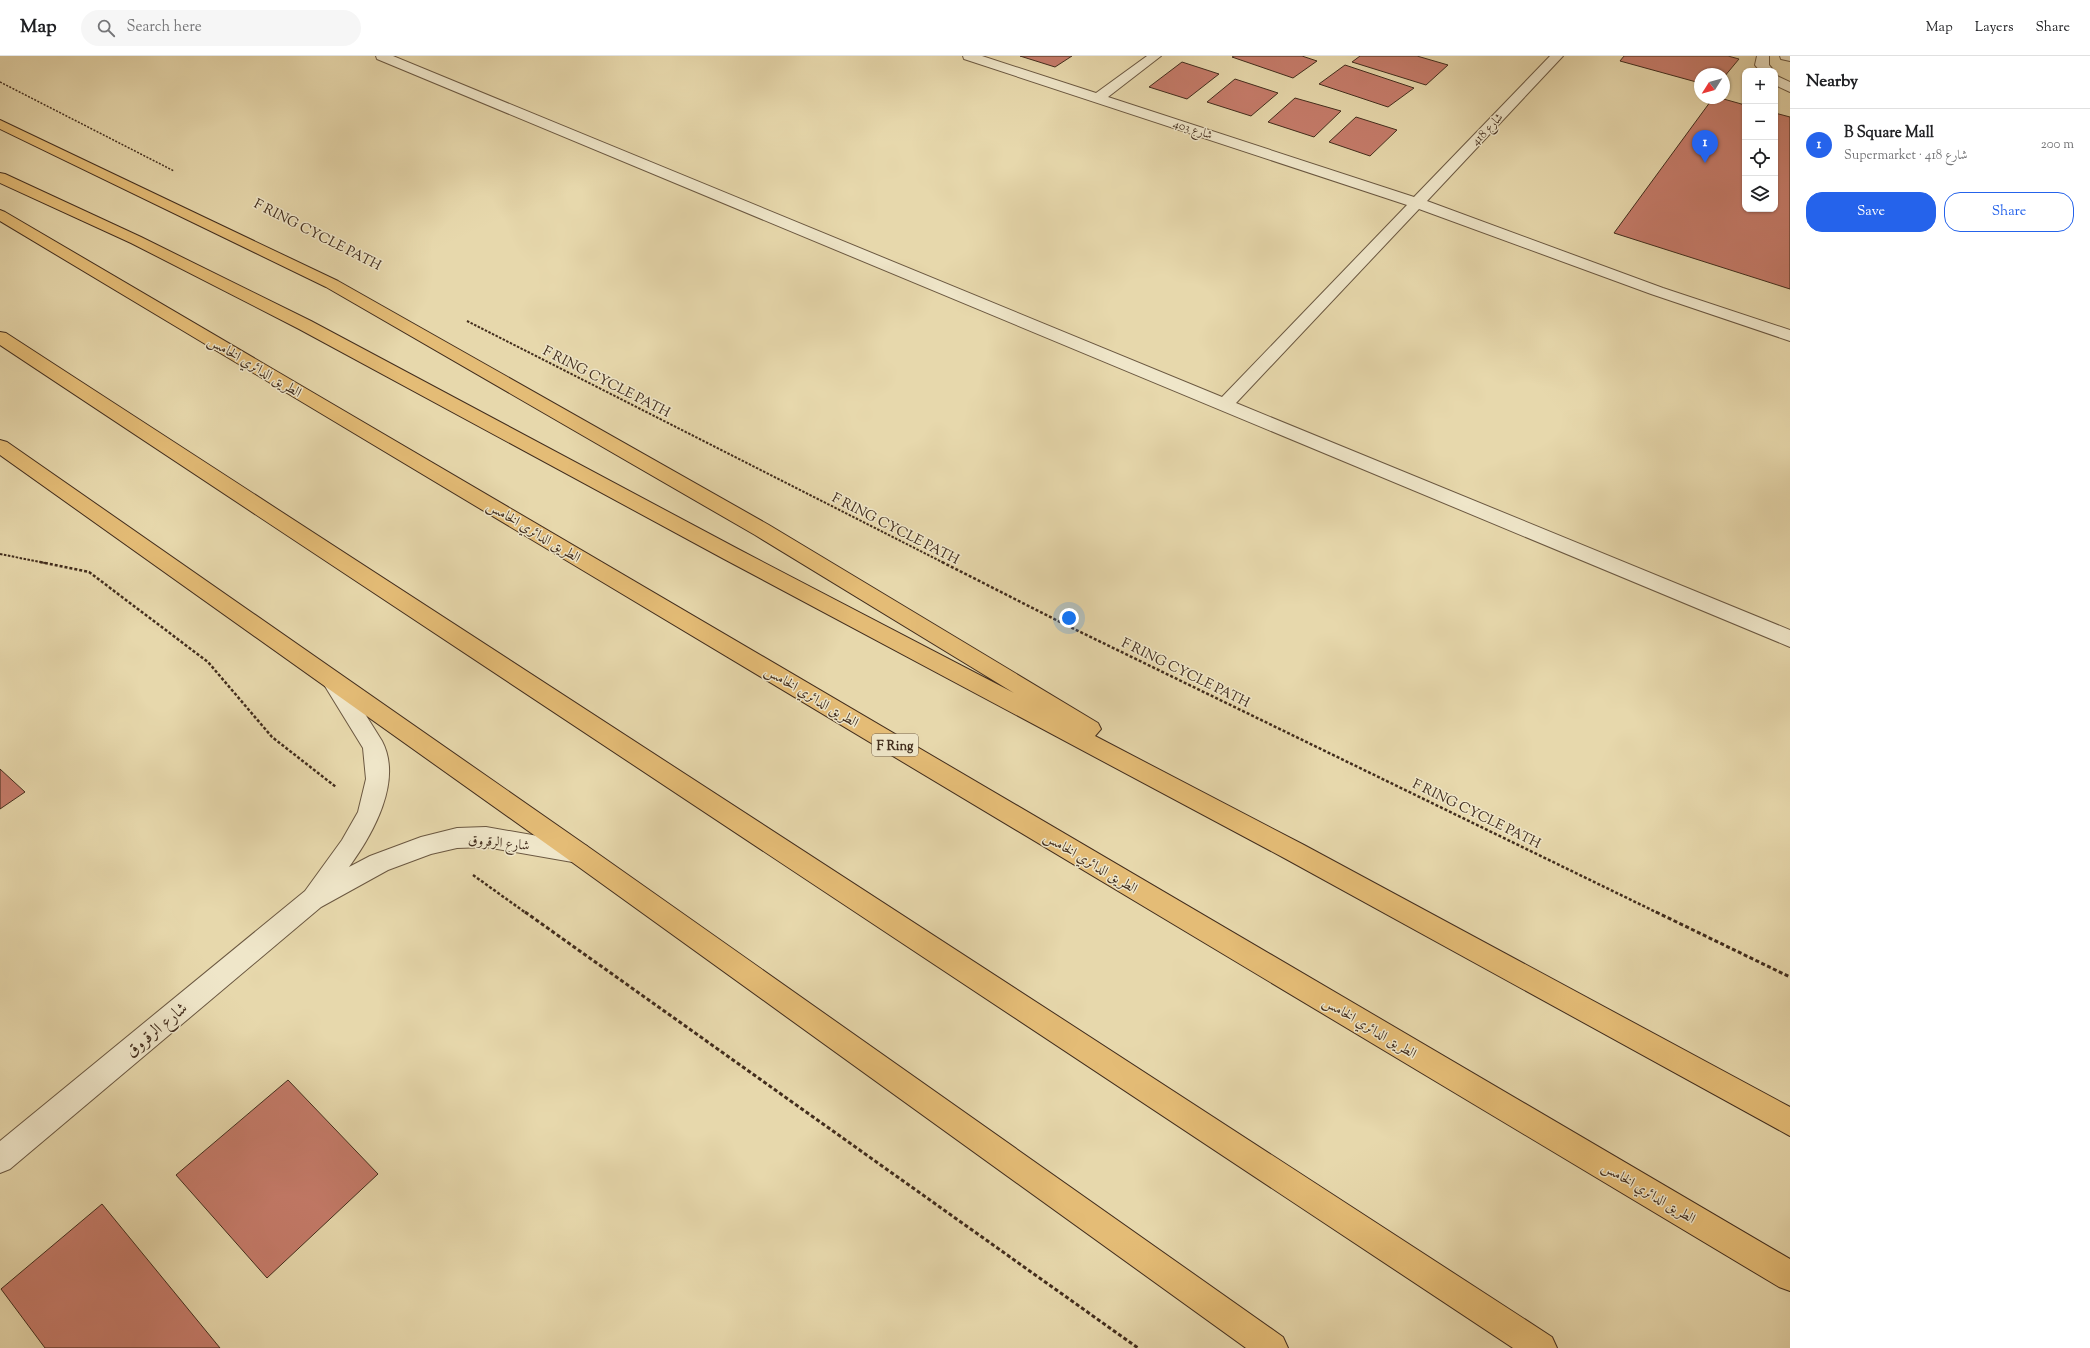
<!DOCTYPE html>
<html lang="en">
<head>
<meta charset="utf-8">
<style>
	body { margin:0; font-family:"Sorts Mill Goudy",Amiri,serif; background:#f6f6f6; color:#202124 }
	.controls { position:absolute; right:12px; top:12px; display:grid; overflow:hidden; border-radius:8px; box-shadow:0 1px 3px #0004 }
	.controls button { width:36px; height:36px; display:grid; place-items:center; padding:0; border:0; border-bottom:1px solid #e0e0e0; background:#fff; color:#202124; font:20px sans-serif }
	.compass { position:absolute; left:1694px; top:12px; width:36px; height:36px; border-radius:50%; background:#fff; box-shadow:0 1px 3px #0004; rotate:233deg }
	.you { position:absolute; left:1069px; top:562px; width:14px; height:14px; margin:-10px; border:3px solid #fff; border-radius:50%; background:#1a73e8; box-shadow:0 0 0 6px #1a73e833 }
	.badge { display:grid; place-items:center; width:26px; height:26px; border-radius:50%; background:#2563eb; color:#fff; font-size:13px; font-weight:700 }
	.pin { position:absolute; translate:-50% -33px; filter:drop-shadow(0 1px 2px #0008) }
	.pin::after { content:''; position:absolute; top:21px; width:14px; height:12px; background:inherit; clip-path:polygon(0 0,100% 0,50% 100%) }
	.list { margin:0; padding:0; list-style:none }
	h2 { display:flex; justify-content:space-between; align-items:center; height:52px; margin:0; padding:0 16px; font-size:17px }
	h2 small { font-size:13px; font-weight:400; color:#757577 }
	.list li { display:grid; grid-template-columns:26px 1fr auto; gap:12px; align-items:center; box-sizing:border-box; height:72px; padding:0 16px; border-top:1px solid #e0e0e0 }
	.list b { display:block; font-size:15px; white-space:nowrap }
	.list p { margin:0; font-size:13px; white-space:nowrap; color:#757577 }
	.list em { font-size:13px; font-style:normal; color:#757577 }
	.actions { display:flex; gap:8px; padding:12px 16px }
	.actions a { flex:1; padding:9px 0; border:1px solid #2563eb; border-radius:16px; text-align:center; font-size:14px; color:#2563eb }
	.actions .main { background:#2563eb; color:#fff }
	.icon { flex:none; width:22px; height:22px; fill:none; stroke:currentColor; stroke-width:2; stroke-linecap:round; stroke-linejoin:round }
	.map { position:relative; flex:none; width:1790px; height:1292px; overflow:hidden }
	header { display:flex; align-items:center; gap:24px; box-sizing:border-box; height:56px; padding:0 20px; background:#fff; border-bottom:1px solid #e0e0e0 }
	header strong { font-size:19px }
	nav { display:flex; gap:22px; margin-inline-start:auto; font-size:14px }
	.search { width:280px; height:36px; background:#f6f6f6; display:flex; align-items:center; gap:10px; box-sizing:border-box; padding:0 14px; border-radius:22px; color:#757577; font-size:15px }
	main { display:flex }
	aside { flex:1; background:#fff }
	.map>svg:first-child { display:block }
	.building { fill:#c67c6b; stroke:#422d1d }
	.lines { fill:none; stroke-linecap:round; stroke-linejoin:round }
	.lane-casing { stroke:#6b5841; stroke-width:2 }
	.street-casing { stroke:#6b5841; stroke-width:2 }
	.highway-casing { stroke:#422d1d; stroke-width:2 }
	.path-far3 { stroke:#422d1d; stroke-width:1.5; stroke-dasharray:2 1.5; stroke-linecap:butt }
	.path-far2 { stroke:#422d1d; stroke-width:2; stroke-dasharray:2.5 1.5; stroke-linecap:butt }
	.path-far1 { stroke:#422d1d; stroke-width:2.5; stroke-dasharray:3 2; stroke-linecap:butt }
	.path { stroke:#422d1d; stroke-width:3; stroke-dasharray:4 2.5; stroke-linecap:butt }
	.lane { fill:#efe6c9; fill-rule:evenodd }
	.street { fill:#efe6c9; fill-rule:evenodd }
	.highway { fill:#e4bc76; fill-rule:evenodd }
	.labels { text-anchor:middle; stroke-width:3; stroke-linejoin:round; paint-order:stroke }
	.far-street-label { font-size:12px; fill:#422d1d; stroke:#efe6c9 }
	.shield { fill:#efe6c9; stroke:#766451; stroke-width:1 }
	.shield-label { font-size:13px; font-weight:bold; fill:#422d1d }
	.street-label { font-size:14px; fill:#422d1d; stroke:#efe6c9 }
	.near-street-label { font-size:17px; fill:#422d1d; stroke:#efe6c9 }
</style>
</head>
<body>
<header>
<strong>Map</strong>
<div class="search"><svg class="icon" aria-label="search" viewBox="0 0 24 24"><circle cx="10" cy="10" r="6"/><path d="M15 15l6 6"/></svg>Search here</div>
<nav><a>Map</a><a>Layers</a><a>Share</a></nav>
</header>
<main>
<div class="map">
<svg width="1790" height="1292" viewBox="0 0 1790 1292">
	<rect width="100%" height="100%" fill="#e7d8ac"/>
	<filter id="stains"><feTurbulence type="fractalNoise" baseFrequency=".005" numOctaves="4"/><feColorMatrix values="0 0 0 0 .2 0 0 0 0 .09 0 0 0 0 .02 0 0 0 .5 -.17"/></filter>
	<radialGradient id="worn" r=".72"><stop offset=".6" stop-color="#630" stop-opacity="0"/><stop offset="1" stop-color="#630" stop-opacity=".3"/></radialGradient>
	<!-- building -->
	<path class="building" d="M 1020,0 L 1072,0 L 1055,11 Z
		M 1234,0 L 1302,0 L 1317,5 L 1293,22 L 1232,1 Z
		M 1360,0 L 1417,0 L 1448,9 L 1426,29 L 1352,6 Z
		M 1624,0 L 1728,0 L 1739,3 L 1724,21 L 1724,18 L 1700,18 L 1700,27 L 1620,5 Z
		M 1182,6 L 1219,18 L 1187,43 L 1149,31 Z
		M 1345,9 L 1414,32 L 1388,51 L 1319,28 Z
		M 1235,23 L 1278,37 L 1251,60 L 1207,46 Z
		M 1295,42 L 1341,55 L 1314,81 L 1268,66 Z
		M 1713,42 L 1720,42 L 1745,49 L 1745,153 L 1775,153 L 1775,57 L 1790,61 L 1790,233 L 1614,177 Z
		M 1356,61 L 1397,74 L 1370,100 L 1329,86 Z
		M 0,713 L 25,736 L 0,753 Z
		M 288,1024 L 378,1118 L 267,1222 L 176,1119 Z
		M 102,1148 L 220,1292 L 45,1292 L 1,1233 Z"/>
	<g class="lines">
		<!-- lane casing -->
		<g class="lane-casing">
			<path id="lane" d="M 1757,0 L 1769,0 L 1769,9 L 1774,15 L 1760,15 L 1755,9 Z
				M 1780,0 L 1790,0 L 1790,5 L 1781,3 Z
				M 1775,19 L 1790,26 L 1790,36 L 1775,29 Z"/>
		</g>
		<!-- street casing -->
		<g class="street-casing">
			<path id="street" d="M 376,0 L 393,0 L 1222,341 L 1407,149 L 964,3 L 963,0 L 982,0 L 1096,37 L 1147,0 L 1161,0 L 1108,41 L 1414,141 L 1550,0 L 1563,0 L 1427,145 L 1663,232 L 1790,274 L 1790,285 L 1651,238 L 1419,153 L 1236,347 L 1790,574 L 1790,591 L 377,3 Z
				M 334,619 L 342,621 L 382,685 C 403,725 373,778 349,811 L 370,800 L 421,781 L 457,772 L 486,771 L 578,787 L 587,790 L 590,797 L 587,804 L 578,807 L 486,791 L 457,792 L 431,798 L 388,814 L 321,851 L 10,1113 L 0,1117 L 0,1085 L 305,835 L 342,784 L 358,756 L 366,723 L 363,692 L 323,627 L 326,621 Z"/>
		</g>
		<!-- highway casing -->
		<g class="highway-casing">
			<path id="highway" d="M 0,64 L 338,225 L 769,469 L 1098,667 L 1101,673 L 1095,680 L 1304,789 L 1790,1051 L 1790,1080 L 1286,803 L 724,503 L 299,273 L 131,187 L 0,127 L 0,117 L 5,118 L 141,181 L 311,265 L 738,493 L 1014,637 L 755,479 L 326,231 L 0,73 Z
				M 0,154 L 5,156 L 1790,1203 L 1790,1235 L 1779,1231 L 0,165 Z
				M 0,276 L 6,277 L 1552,1281 L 1557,1292 L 1513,1292 L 0,289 Z
				M 0,384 L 7,386 L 587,790 L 1283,1281 L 1288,1292 L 1246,1292 L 569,804 L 0,399 Z"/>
		</g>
		<!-- path-far3 -->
		<path class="path-far3" d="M 0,26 L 174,115"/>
		<!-- path-far2 -->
		<path class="path-far2" d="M 467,265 L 944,507
			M 0,498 L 45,507"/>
		<!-- path-far1 -->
		<path class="path-far1" d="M 40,506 L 89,516 L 208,606 L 272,681 L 336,731
			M 942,506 L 1064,568 L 1658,857
			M 473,819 L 526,857"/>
		<!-- path -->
		<path class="path" d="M 525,856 L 1138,1292
			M 1656,856 L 1790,921"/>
		<!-- lane -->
		<use href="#lane" class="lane"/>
		<!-- street -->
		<use href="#street" class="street"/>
		<!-- highway -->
		<use href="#highway" class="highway"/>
	</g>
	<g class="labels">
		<!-- far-street labels -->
		<g class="far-street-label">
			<text transform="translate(1193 73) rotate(18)" y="4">شارع 403</text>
			<text transform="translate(1487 73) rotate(-46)" y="4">شارع 418</text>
		</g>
		<!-- shield labels -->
		<rect class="shield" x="872" y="678" width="46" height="22" rx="3"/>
		<g class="shield-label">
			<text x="895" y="694">F Ring</text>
		</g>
		<!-- street labels -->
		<g class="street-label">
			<text transform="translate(318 178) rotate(27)" y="5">F RING CYCLE PATH</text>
			<text transform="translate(255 310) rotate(31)" y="5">الطريق الدائري الخامس</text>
			<text transform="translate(607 325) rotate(27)" y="5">F RING CYCLE PATH</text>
			<text transform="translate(896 472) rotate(27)" y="5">F RING CYCLE PATH</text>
			<text transform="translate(534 475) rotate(31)" y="5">الطريق الدائري الخامس</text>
			<text transform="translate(1186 616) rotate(26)" y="5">F RING CYCLE PATH</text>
			<text transform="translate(812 640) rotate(31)" y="5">الطريق الدائري الخامس</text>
			<text transform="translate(1477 757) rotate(26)" y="5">F RING CYCLE PATH</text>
			<text transform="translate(499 786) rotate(6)" y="5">شارع الرقروق</text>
			<text transform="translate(1091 806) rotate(31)" y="5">الطريق الدائري الخامس</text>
			<text transform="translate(1370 971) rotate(31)" y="5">الطريق الدائري الخامس</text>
			<text transform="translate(1649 1136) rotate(31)" y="5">الطريق الدائري الخامس</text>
		</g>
		<!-- near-street labels -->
		<g class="near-street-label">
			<text transform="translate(156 973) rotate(-40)" y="6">شارع الرقروق</text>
		</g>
	</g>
	<rect width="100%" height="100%" filter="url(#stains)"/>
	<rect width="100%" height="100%" fill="url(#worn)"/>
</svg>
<div class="controls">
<button>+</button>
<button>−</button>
<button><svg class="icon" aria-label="locate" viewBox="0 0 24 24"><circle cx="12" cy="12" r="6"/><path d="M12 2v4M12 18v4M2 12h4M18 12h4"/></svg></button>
<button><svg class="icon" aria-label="layers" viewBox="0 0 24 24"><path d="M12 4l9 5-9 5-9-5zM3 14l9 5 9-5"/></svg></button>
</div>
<svg class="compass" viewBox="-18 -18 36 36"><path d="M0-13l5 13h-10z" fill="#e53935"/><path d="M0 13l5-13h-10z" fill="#757577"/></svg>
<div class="you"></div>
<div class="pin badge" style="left:1705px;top:107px">1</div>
</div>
<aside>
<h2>Nearby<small></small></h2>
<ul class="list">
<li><span class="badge">1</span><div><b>B Square Mall</b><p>Supermarket · شارع 418</p></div><em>200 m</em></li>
</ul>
<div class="actions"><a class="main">Save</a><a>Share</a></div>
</aside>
</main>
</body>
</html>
